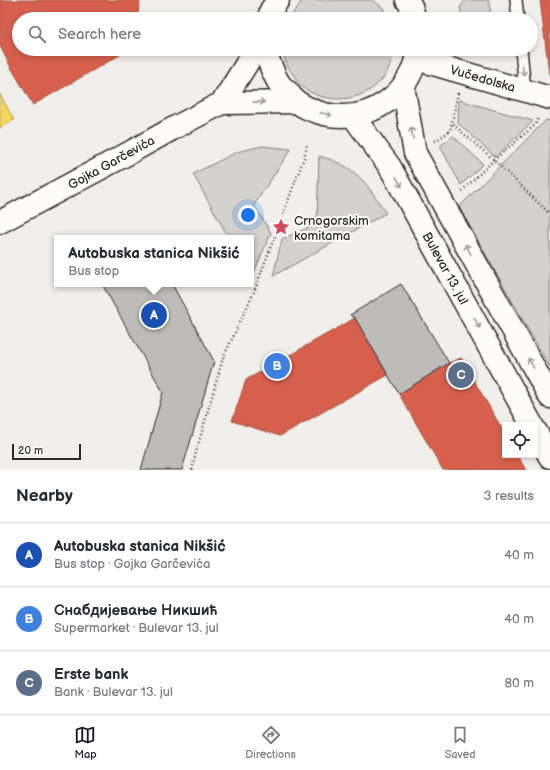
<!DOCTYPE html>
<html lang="en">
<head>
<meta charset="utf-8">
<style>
	body { margin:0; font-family:"Balsamiq Sans",sans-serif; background:#f7f7f7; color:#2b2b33 }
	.controls { position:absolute; right:12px; bottom:12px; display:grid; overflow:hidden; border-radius:0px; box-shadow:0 2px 6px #0003 }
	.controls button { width:36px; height:36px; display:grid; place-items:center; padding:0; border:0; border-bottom:1px solid #e1e1e2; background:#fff; color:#2b2b33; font:20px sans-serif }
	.scale { position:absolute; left:12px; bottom:10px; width:69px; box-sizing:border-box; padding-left:4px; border:2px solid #2b2b2b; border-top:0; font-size:11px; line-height:14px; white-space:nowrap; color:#2b2b2b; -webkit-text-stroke:3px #fdfcf7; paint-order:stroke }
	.you { position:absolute; left:248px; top:215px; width:14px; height:14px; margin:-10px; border:3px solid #fff; border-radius:50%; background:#1a73e8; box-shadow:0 0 0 6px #1a73e833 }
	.badge { display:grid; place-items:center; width:26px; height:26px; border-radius:50%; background:#111827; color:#fff; font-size:13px; font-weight:700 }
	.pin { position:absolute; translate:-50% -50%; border:2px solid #fff; box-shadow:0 1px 4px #0006 }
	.popup { position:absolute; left:54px; top:235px; width:200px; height:52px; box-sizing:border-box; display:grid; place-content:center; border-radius:0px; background:#fff; filter:drop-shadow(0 1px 3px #0005); font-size:13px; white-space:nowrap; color:#7c7c81 }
	.popup b { font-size:15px; color:#2b2b33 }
	.popup::after { content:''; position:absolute; left:50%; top:100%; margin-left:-8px; border:8px solid transparent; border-top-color:#fff }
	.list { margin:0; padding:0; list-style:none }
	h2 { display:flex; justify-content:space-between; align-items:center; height:52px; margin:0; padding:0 16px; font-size:17px }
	h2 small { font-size:13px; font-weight:400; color:#7c7c81 }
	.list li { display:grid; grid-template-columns:26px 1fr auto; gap:12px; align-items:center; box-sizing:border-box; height:64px; padding:0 16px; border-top:1px solid #e1e1e2 }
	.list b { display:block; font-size:15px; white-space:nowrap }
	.list p { margin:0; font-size:13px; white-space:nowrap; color:#7c7c81 }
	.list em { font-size:13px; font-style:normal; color:#7c7c81 }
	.icon { flex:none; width:22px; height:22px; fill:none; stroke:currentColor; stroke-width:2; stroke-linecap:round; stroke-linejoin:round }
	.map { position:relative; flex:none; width:550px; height:470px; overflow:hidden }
	.search { position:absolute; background:#fff; box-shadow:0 2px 6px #0003; left:12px; right:12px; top:12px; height:44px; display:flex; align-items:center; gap:10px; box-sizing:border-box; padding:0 14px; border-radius:22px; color:#7c7c81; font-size:15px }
	.sheet { height:244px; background:#fff }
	nav { display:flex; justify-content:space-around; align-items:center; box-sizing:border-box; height:56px; border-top:1px solid #e1e1e2; background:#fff; font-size:11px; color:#7c7c81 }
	nav a { display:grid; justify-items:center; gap:2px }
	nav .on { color:#111827 }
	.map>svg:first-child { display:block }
	.green { fill:#d3d2cf; stroke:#7f7e7d }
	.homes { fill:#f6d55c; stroke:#b9a24d }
	.shops { fill:#d6604d; stroke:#a35043 }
	.building { fill:#bdbcb8; stroke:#2b2b2b }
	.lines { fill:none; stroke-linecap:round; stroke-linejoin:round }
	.service-casing { stroke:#2b2b2b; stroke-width:14 }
	.minor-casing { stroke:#2b2b2b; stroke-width:25 }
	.secondary-casing { stroke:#2b2b2b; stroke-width:25 }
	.path { stroke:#2b2b2b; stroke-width:2.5; stroke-dasharray:1 3; stroke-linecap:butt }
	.service { stroke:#fdfcf7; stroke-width:11 }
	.minor { stroke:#fdfcf7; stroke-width:22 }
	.secondary { stroke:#fdfcf7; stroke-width:22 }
	.oneway { stroke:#9e9e9b }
	.labels { text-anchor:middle; stroke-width:4; stroke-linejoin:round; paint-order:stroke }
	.street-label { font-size:13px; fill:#2b2b2b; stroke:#fdfcf7 }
	.poi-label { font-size:13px; fill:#2b2b2b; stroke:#fdfcf7; text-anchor:start }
</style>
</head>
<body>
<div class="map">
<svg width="550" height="470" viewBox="0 0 550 470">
	<rect width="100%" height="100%" fill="#f0efeb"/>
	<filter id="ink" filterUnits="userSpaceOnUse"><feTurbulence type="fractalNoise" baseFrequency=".025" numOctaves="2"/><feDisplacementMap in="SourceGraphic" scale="8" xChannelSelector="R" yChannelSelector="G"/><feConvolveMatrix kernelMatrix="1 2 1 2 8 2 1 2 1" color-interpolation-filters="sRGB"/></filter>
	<g filter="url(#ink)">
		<!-- green -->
		<path class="green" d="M 304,0 L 373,0 L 383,8 L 388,19 L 289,19 L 301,2 Z
			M 466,0 L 489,0 L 491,19 L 463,19 L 460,7 Z
			M 283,49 L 394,49 C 392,59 390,70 383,78 C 364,103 324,106 300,85 C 298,83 296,79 295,77 C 289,70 283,59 283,49 Z
			M 459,100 L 533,121 L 495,157 L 458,123 Z
			M 546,120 L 550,121 L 550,368 L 459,207 Z
			M 453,136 L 483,164 L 461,185 L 440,146 Z
			M 262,146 L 291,149 L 254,205 L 271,233 L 252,277 L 251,276 L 251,238 L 229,238 L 193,174 L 237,152 Z
			M 319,156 C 357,166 366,183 386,213 L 273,276 L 282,239 L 317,224 Z"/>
		<!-- homes -->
		<path class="homes" d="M 0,94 L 14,120 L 0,128 Z"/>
		<!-- shops -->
		<path class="shops" d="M 0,0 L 140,0 L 137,19 L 19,19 L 19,49 L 130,49 L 33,105 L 9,64 L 0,46 Z
			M 540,0 L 550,0 L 550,75 L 549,74 Z
			M 355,318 L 388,375 L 280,436 L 232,421 L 246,380 Z
			M 461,358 L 505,434 L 505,455 L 517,455 L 526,470 L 443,470 L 399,394 L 449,363 Z"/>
		<!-- building -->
		<path class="building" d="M 102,284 L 172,284 L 214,361 L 182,470 L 141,470 L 163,392 Z
			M 401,284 L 449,363 L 399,394 L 355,318 L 350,315 Z"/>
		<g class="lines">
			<!-- service casing -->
			<g class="service-casing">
				<path id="service" d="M 516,0 L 518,19
					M 521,49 L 525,91"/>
			</g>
			<!-- minor casing -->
			<g class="minor-casing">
				<path id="minor" d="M 416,59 L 550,98
					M 222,103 L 256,49
					M 0,222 L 129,153 L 172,129 L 222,103 L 297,102"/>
			</g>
			<!-- secondary casing -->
			<g class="secondary-casing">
				<path id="secondary" d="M 407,0 L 411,6 L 415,19
					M 269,19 L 271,10 L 278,0
					M 267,49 C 267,52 267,55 268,58 C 269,63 276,79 279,83 C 281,87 285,89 288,92 C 290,95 293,99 296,101 C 304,108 314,111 324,114 C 369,124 412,95 418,49
					M 403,86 L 415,153 L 550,397
					M 353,116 L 390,167 L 532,425
					M 535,430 L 550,457"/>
			</g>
			<!-- path -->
			<path class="path" d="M 458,93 L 452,122 L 456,127 L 494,160 L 550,214
				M 435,141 L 450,131 L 452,122
				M 462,191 L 494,160 L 535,125 L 539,117
				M 192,470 L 195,456 L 223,358 L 254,292 L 304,158 L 307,145"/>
			<!-- service -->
			<use href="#service" class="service"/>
			<!-- minor -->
			<use href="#minor" class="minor"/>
			<!-- secondary -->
			<use href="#secondary" class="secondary"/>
		</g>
		<!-- one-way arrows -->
		<defs><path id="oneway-shaft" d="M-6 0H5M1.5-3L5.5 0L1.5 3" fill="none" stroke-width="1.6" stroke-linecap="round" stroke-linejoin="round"/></defs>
		<g class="oneway">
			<use href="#oneway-shaft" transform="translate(523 70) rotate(84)"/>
			<use href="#oneway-shaft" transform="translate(259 102) rotate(-1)"/>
			<use href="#oneway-shaft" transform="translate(326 114) rotate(13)"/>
			<use href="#oneway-shaft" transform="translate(412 133) rotate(-100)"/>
			<use href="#oneway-shaft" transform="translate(399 182) rotate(61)"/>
			<use href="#oneway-shaft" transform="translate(468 249) rotate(-119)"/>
			<use href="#oneway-shaft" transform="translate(477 323) rotate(61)"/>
			<use href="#oneway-shaft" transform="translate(531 363) rotate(-119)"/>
		</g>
	</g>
	<!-- icons -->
	<defs>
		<g id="sight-bare" transform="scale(1.38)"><path d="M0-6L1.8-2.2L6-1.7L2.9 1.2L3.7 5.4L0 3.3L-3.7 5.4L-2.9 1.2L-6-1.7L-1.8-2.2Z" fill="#d1495b" stroke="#fdfcf7" stroke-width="2.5" paint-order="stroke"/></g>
	</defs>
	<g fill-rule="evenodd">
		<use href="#sight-bare" x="281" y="227"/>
	</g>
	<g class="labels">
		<!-- street labels -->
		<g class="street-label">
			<text transform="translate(483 78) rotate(16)" y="5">Vučedolska</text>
			<text transform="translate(111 162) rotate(-29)" y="5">Gojka Garčevića</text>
			<text transform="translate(446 268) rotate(61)" y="5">Bulevar 13. jul</text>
		</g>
		<!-- poi labels -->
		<g class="poi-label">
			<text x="294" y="225">Crnogorskim<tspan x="294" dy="15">komitama</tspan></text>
		</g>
	</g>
</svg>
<div class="controls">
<button><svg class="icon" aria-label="locate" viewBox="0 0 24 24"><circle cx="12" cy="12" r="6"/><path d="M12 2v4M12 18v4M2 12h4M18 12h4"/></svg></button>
</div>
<div class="scale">20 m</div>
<div class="you"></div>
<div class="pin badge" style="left:154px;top:315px;background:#1a4fb4">A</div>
<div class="popup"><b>Autobuska stanica Nikšić</b>Bus stop</div>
<div class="pin badge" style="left:277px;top:366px;background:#3f7fe0">B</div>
<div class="pin badge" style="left:461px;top:375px;background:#5c6f8a">C</div>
<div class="search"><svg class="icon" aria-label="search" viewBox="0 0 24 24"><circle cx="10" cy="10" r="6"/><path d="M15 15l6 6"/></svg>Search here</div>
</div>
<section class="sheet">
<h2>Nearby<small>3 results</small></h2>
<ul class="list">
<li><span class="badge" style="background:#1a4fb4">A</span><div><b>Autobuska stanica Nikšić</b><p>Bus stop · Gojka Garčevića</p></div><em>40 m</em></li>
<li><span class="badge" style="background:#3f7fe0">B</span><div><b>Снабдијевање Никшић</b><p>Supermarket · Bulevar 13. jul</p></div><em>40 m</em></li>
<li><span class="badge" style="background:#5c6f8a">C</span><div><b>Erste bank</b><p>Bank · Bulevar 13. jul</p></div><em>80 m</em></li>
</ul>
</section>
<nav>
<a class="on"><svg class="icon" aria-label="map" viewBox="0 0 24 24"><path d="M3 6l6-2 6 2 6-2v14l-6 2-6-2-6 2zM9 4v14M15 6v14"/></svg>Map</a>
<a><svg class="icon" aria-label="directions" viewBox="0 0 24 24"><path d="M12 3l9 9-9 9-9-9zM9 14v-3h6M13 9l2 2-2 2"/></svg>Directions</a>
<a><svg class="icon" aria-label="saved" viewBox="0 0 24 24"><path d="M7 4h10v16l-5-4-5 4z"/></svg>Saved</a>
</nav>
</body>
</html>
